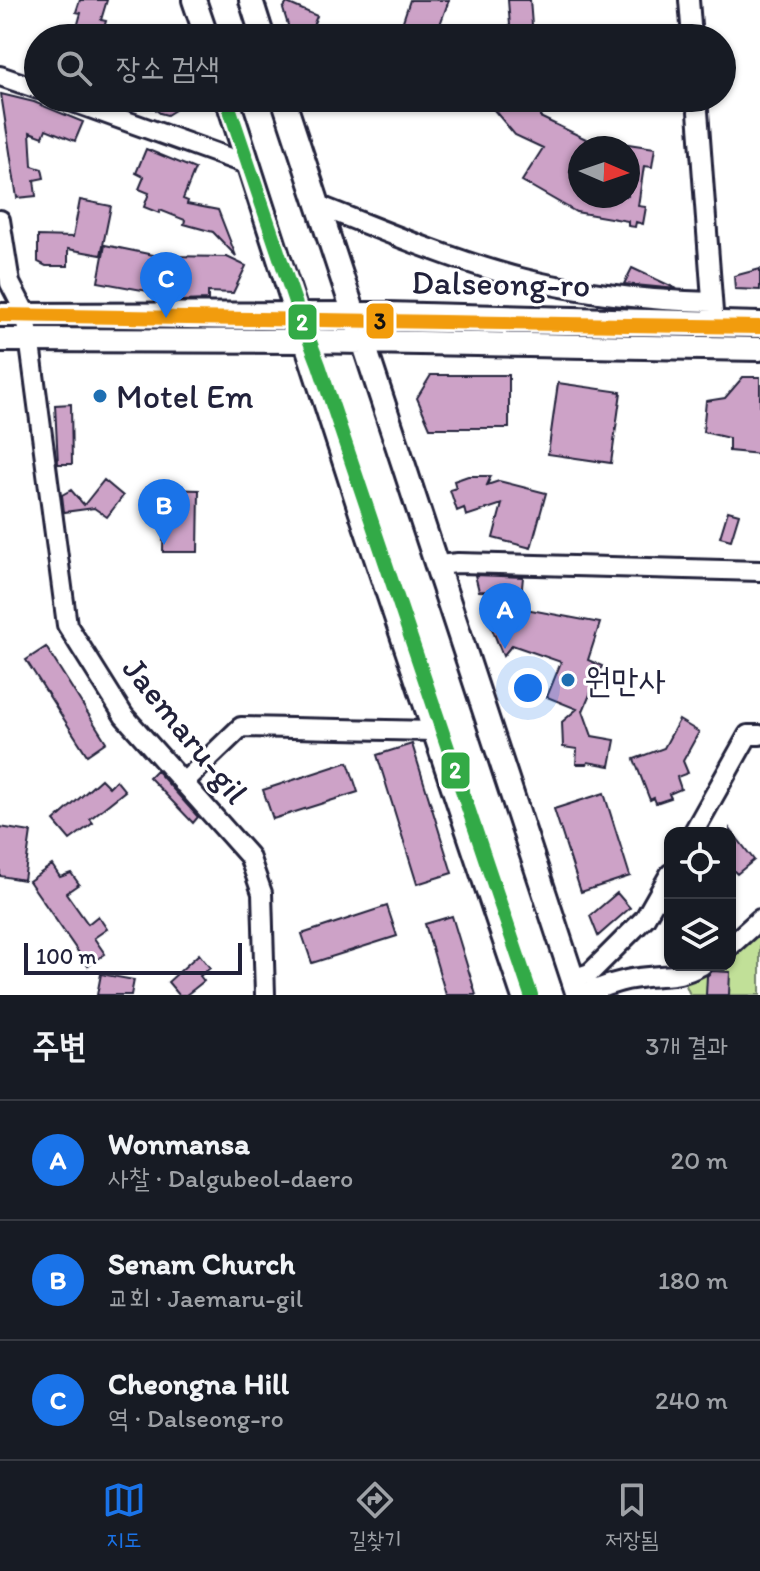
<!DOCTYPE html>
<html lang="ko">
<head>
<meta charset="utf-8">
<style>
	body { margin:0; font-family:Itim,"Poor Story",sans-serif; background:#20242c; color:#f1f3f6 }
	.controls { position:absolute; right:24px; bottom:24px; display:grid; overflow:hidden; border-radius:16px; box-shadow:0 2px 6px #0004 }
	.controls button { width:72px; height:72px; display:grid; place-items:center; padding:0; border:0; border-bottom:2px solid #363941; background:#171b24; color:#f1f3f6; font:40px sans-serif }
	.compass { position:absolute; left:568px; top:136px; width:72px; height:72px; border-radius:50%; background:#171b24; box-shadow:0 2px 6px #0004; rotate:92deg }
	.scale { position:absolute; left:24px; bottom:20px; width:218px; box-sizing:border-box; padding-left:8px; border:4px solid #22223b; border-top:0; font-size:22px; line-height:28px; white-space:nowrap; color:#22223b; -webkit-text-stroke:6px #fff; paint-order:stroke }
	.you { position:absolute; left:528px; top:688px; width:28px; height:28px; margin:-20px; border:6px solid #fff; border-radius:50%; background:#1a73e8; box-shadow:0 0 0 12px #1a73e833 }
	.badge { display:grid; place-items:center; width:52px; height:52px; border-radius:50%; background:#1a73e8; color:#fff; font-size:26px; font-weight:700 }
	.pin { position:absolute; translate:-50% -66px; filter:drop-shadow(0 2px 4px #0008) }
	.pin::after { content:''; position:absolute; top:42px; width:28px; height:24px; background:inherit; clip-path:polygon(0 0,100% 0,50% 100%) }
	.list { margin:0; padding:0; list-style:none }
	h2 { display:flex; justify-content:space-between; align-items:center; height:104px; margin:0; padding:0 32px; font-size:34px }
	h2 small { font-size:26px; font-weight:400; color:#9ea1a6 }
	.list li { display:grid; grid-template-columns:52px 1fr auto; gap:24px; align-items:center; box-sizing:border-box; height:120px; padding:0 32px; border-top:2px solid #363941 }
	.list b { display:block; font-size:30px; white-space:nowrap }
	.list p { margin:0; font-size:26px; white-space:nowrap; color:#9ea1a6 }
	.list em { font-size:26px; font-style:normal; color:#9ea1a6 }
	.icon { flex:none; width:44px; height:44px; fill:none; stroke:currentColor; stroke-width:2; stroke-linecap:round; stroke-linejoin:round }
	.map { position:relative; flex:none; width:760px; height:995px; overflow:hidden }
	.search { position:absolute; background:#171b24; box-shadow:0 2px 6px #0004; left:24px; right:24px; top:24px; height:88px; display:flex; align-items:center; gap:20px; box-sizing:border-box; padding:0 28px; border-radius:44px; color:#9ea1a6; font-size:30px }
	.sheet { height:464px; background:#171b24 }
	nav { display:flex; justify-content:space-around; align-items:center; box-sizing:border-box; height:112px; border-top:2px solid #363941; background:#171b24; font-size:22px; color:#9ea1a6 }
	nav a { display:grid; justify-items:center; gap:4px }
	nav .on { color:#1a73e8 }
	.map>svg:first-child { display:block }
	.green { fill:#c1e098; stroke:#72816a; stroke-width:2 }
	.building { fill:#cda2c7; stroke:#22223b; stroke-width:2 }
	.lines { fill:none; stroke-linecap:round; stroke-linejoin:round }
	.minor-casing { stroke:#22223b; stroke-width:24 }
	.major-casing { stroke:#22223b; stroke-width:28 }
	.minor { stroke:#fff; stroke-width:18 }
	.major { stroke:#fff; stroke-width:22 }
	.rail { stroke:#22223b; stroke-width:4; stroke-dasharray:12 6; stroke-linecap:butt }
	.metro-1-casing { stroke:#fff; stroke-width:20 }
	.metro-2-casing { stroke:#fff; stroke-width:20 }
	.metro-1 { stroke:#33aa46; stroke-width:14 }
	.metro-2 { stroke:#f29c0b; stroke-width:14 }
	.poi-dot { fill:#1f6fb2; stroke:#fff; stroke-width:3 }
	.labels { text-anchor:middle; stroke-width:6; stroke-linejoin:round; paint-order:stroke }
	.street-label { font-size:34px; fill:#22223b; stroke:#fff }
	.poi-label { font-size:34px; fill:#22223b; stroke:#fff; text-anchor:start }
	.line-badge { stroke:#fff; stroke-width:3 }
	.badge-label { font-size:22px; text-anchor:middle; font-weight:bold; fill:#fff }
	.pale-badge-label { font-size:22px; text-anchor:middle; font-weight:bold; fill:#111 }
</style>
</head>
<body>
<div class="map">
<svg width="760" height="995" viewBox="0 0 760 995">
	<rect width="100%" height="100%" fill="#fff"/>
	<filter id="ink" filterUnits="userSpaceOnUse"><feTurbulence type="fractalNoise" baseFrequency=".0125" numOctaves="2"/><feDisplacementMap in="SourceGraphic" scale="16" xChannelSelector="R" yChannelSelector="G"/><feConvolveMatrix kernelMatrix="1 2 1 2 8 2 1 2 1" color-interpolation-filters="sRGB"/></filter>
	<g filter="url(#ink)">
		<!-- green -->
		<path class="green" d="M 760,919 L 760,995 L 690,995 L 682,976 L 702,965 L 730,965 L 730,946 Z"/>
		<!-- building -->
		<path class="building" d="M 80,0 L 107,0 L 101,20 L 106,21 L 101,38 L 74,38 L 81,13 L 76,12 Z
			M 410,0 L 449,0 L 435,38 L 421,38 L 400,30 Z
			M 508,0 L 530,0 L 533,38 L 511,38 Z
			M 287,3 L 317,16 L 308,38 L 292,38 L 283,9 Z
			M 1,94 L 34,102 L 83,122 L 75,141 L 46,129 L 43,137 L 30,132 L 32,166 L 42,169 L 44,178 L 34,180 L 36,196 L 17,198 Z
			M 152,98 L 175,98 L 175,110 L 167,115 L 160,113 L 156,110 Z
			M 516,98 L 538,98 L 540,117 L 586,139 L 570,172 L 580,178 L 580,196 L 628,196 L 628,144 L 655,148 L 652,167 L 644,166 L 638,206 L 646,207 L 643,224 L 636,222 L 635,227 L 628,226 L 628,221 L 576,212 L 522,181 L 543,148 L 515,135 L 494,110 L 517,108 Z
			M 146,149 L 195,169 L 183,199 L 188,201 L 187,204 L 218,210 L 236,256 L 213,232 L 184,224 L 185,220 L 160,210 L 159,213 L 144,207 L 149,193 L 139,189 L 144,177 L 136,173 Z
			M 80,200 L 111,206 L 101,255 L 68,249 L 68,266 L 46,266 L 38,262 L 38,236 L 73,237 Z
			M 105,245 L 168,258 L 168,256 L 227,257 L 246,266 L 233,293 L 208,292 L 208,300 L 181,301 L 181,297 L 98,282 Z
			M 632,268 L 677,289 L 624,284 Z
			M 760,269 L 760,290 L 735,289 L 734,276 Z
			M 431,375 L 509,375 L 509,428 L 430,428 L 417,398 Z
			M 743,377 L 760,377 L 760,454 L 729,451 L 729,438 L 703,432 L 706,401 L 725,398 Z
			M 558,383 L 621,392 L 611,463 L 548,454 Z
			M 71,404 L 72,464 L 58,464 L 55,405 Z
			M 468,476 L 491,476 L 487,485 L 499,481 L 546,493 L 531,548 L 493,538 L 502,504 L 466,516 L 464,508 L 457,511 L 450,490 L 456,488 L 454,481 Z
			M 104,480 L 123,496 L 107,517 L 94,508 L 64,512 L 62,495 L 71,490 L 84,505 Z
			M 164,489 L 199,490 L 198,552 L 163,552 Z
			M 728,511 L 739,514 L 731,540 L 720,537 Z
			M 475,575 L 523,577 L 520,608 L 600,623 L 588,660 L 602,666 L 583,711 L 592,736 L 615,740 L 610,766 L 588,762 L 587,764 L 576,764 L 577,749 L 563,747 L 562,722 L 577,709 L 547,697 L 561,662 L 512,645 L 503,656 L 487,616 L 501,592 L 479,591 Z
			M 46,647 L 106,742 L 87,755 L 26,660 Z
			M 679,720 L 699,732 L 683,761 L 688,773 L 677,777 L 681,789 L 669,794 L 671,798 L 656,803 L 654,798 L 650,800 L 634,759 L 664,748 Z
			M 412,744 L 452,873 L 417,884 L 377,755 Z
			M 348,762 L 358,792 L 273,819 L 263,790 Z
			M 156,770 L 198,817 L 193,823 L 149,777 Z
			M 101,779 L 109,787 L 116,780 L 125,791 L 90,819 L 93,823 L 70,840 L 54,821 Z
			M 604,793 L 630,876 L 581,892 L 554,809 Z
			M 0,827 L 31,832 L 24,880 L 0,876 Z
			M 730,829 L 754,860 L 737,874 L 730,867 Z
			M 52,865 L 60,877 L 71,873 L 79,884 L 66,893 L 88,924 L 98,916 L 107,929 L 94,938 L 105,954 L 88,966 L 29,881 Z
			M 617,893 L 630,908 L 598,936 L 590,916 Z
			M 387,906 L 397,936 L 312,963 L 302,934 Z
			M 452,916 L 476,995 L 446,995 L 425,924 Z
			M 199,954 L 210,968 L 200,976 L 204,981 L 194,989 L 186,995 L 179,995 L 168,982 Z
			M 712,971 L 730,972 L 729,995 L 706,995 L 707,976 Z
			M 101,974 L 134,980 L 131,995 L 97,995 Z"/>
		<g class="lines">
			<!-- minor casing -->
			<g class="minor-casing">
				<path id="minor" d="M 689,0 L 692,38
					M 0,76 L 38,89
					M 62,98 L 249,165
					M 697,98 L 713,312
					M 320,206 C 379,229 438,254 499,272 C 562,291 646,301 712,302
					M 0,220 L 10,283 L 26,314 L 67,625 L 124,716 L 249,856 L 262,893 L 265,995
					M 438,565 L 458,563 L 760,571
					M 183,783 L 241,727 L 434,731
					M 693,833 L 748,735 L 760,735
					M 730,946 L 760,919
					M 572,979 L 590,973 L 645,918 L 670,874
					M 583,995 C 601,987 619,980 639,978 C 667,974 676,979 702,965"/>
			</g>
			<!-- major casing -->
			<g class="major-casing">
				<path id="major" d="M 194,0 L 207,38
					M 251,0 L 263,38
					M 227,98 L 363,519 L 523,995
					M 283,98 L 578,995
					M 0,315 L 386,314 L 760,324
					M 0,340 L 306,341 L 760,349"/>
			</g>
			<!-- minor -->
			<use href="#minor" class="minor"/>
			<!-- major -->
			<use href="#major" class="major"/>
			<!-- rail -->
			<path class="rail" d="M 0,322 L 160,322 L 389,329 L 760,335"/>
			<!-- metro-1 casing -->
			<g class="metro-1-casing">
				<path id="metro-1" d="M 226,98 L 297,308 L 319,365 L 531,995"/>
			</g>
			<!-- metro-2 casing -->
			<g class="metro-2-casing">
				<path id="metro-2" d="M 0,315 L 760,327"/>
			</g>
			<!-- metro-1 -->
			<use href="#metro-1" class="metro-1"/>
			<!-- metro-2 -->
			<use href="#metro-2" class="metro-2"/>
		</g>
	</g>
	<!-- markers -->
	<g class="poi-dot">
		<circle cx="100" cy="396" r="8"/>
		<circle cx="568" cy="680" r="8"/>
	</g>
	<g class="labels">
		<!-- street labels -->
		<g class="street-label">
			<text transform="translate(501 283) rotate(1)" y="12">Dalseong-ro</text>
			<text transform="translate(186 730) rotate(51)" y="12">Jaemaru-gil</text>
		</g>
		<!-- poi labels -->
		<g class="poi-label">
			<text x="116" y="408">Motel Em</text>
			<text x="584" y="692">원만사</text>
		</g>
	</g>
	<g class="line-badge">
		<rect x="365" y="302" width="30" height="38" rx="8" fill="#f29c0b"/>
		<rect x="287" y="303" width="31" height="38" rx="8" fill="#33aa46"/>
		<rect x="440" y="751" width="31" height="39" rx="8" fill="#33aa46"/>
	</g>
	<g class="badge-label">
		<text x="302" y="330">2</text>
		<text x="455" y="778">2</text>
	</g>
	<g class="pale-badge-label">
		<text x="380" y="329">3</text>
	</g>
</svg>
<div class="controls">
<button><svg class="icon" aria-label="locate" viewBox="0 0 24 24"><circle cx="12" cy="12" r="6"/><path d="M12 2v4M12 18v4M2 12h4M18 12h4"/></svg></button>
<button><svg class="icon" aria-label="layers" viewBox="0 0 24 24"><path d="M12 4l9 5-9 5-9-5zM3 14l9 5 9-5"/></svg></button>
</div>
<svg class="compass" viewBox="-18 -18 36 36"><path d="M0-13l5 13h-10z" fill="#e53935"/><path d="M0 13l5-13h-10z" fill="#9ea1a6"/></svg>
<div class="scale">100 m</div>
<div class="you"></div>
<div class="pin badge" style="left:505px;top:649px">A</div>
<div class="pin badge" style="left:164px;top:545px">B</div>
<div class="pin badge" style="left:166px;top:318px">C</div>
<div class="search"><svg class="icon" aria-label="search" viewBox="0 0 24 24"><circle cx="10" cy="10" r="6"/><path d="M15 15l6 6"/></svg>장소 검색</div>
</div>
<section class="sheet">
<h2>주변<small>3개 결과</small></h2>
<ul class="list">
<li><span class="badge">A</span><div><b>Wonmansa</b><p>사찰 · Dalgubeol-daero</p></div><em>20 m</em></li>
<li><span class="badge">B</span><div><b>Senam Church</b><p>교회 · Jaemaru-gil</p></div><em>180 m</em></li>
<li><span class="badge">C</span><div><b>Cheongna Hill</b><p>역 · Dalseong-ro</p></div><em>240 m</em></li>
</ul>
</section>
<nav>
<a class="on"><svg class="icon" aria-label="map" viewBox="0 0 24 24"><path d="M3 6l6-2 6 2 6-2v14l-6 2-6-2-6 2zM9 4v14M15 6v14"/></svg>지도</a>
<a><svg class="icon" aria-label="directions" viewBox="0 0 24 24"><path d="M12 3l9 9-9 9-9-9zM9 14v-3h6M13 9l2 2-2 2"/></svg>길찾기</a>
<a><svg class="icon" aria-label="saved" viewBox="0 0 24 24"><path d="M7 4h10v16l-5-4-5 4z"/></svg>저장됨</a>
</nav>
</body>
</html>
